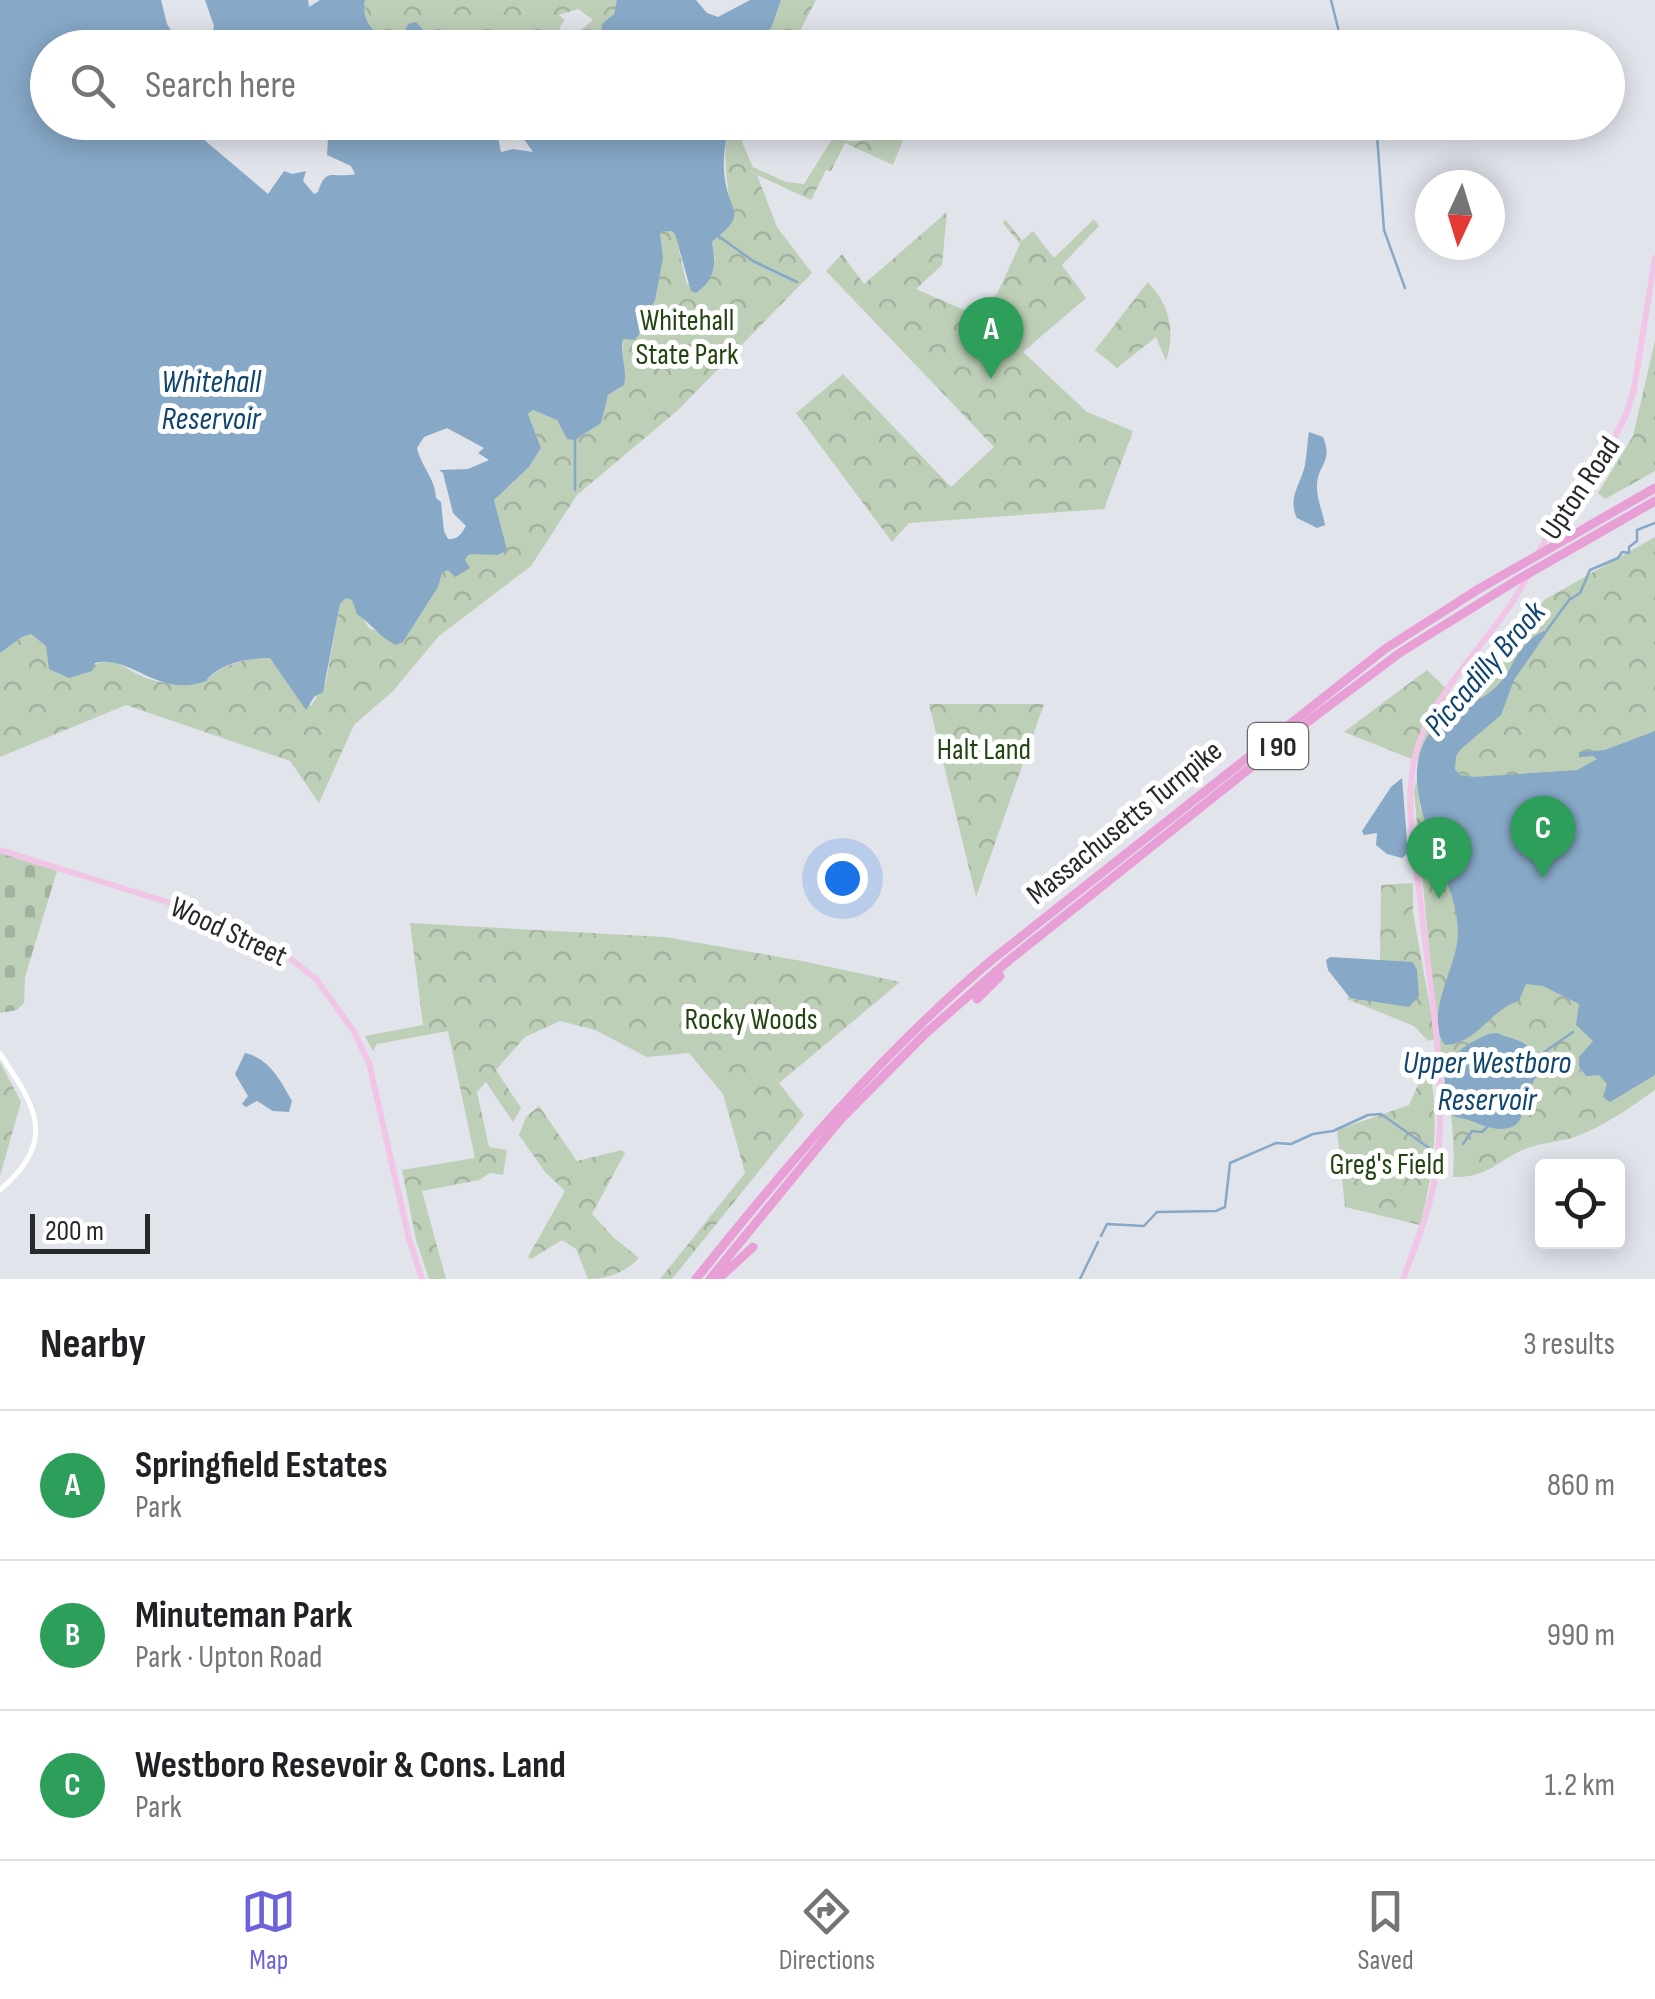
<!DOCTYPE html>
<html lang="en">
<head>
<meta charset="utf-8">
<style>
	body { margin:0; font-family:"Sofia Sans Condensed",sans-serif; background:#f6f6f6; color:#202124 }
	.controls { position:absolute; right:30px; bottom:30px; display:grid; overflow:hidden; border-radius:10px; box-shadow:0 5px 25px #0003 }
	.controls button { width:90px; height:90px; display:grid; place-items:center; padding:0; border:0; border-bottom:2px solid #e0e0e0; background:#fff; color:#202124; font:50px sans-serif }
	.compass { position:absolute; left:1415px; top:170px; width:90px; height:90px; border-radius:50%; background:#fff; box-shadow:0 5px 25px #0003; rotate:184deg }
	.scale { position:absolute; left:30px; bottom:25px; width:120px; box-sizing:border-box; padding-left:10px; border:5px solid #28292c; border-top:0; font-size:28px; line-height:35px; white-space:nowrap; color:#28292c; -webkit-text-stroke:8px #fff; paint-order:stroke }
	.you { position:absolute; left:842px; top:878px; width:35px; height:35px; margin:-25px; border:8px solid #fff; border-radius:50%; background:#1a73e8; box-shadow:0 0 0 15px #1a73e833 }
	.badge { display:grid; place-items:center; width:65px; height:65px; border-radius:50%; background:#6b62dc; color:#fff; font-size:32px; font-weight:700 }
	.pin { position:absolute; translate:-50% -82px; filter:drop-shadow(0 2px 5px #0008) }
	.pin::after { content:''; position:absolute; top:52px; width:35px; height:30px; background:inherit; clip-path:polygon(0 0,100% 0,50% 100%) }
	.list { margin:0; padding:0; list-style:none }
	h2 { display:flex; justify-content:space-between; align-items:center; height:130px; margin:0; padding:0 40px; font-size:42px }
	h2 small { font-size:32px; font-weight:400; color:#757577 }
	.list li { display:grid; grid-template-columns:65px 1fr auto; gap:30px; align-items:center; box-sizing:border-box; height:150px; padding:0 40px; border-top:2px solid #e0e0e0 }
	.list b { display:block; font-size:38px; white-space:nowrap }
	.list p { margin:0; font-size:32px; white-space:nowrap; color:#757577 }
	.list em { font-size:32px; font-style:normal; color:#757577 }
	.icon { flex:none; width:55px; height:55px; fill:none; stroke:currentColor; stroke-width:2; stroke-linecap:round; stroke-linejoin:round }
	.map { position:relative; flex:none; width:1655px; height:1279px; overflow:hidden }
	.search { position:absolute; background:#fff; box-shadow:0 5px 25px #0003; left:30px; right:30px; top:30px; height:110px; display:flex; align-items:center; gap:25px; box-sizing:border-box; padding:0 35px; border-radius:55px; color:#757577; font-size:38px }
	.sheet { height:580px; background:#fff }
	nav { display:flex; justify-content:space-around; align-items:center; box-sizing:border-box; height:140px; border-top:2px solid #e0e0e0; background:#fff; font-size:28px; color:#757577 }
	nav a { display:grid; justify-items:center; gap:5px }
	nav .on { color:#6b62dc }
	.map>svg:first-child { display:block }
	.forest { fill:url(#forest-crowns) }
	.cemetery { fill:url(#cemetery-stones) }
	.water { fill:#87a8c7; fill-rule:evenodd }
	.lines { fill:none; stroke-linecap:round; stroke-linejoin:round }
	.stream { stroke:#87a8c7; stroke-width:2.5 }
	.minor { stroke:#fff; stroke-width:5 }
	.major { stroke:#f1c5e6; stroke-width:6 }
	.highway { stroke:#e89fd6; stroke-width:9 }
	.labels { text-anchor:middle; stroke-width:10; stroke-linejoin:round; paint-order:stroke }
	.shield { fill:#fff; stroke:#68696b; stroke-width:2.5 }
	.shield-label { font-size:28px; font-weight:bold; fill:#28292c }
	.park-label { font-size:30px; fill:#234512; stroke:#fff }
	.street-label { font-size:30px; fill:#28292c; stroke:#fff }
	.water-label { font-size:32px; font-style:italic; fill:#10456f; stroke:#fff }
</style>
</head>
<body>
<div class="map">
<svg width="1655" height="1279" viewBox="0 0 1655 1279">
	<defs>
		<pattern id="forest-crowns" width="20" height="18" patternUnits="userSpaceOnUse" patternTransform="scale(2.5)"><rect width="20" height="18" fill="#becfb8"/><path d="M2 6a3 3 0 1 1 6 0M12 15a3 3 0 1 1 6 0" fill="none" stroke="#a3b29e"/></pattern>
		<pattern id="cemetery-stones" width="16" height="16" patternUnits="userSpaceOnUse" patternTransform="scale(2.5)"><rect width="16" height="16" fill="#becfb8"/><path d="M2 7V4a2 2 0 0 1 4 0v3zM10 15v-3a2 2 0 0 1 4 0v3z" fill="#a3b29e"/></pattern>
	</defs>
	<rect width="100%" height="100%" fill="#e1e4eb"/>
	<!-- forest -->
	<path class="forest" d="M 365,0 L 617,0 C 618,12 611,18 602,24 L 600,48 L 577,47 L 577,33 L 593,20 L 578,9 L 559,15 L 565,20 L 560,27 L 561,36 L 552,39 L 549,48 L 439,47 L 416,22 L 408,25 L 398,46 C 378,37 360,23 365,0 Z
		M 781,0 L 816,0 L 797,37 L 808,47 L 795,41 L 792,47 L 759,48 L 772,26 Z
		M 731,123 L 752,123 L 742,142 L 753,167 L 786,182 L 804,184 L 834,136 C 860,151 879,129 905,135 L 893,165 L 845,143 L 831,171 L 826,170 L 811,200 L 757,175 L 777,227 L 812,273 L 677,411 L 577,495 L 531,566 L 439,636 L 393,691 L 354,725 L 319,803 L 290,761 L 126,705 L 0,757 L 0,653 L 22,637 L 31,634 L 47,646 L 49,658 L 81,672 C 118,648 122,673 156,681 C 171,685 190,682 206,681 C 220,664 248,658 270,658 L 311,706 L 326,682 L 340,604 L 346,598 L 352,600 L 369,628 L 403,642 L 438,587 L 441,573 L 465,560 L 469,553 L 498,555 L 506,550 L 494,500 L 529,467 L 541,448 L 528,414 L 533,410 L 557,420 L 567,439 C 599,433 599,422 608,395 L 620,388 L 623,339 L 635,339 L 642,330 L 646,314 L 655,301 L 663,258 L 660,232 L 672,231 L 675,233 L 687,285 L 715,259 L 712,242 L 724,232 C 726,219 730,202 728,189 C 725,167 723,145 731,123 Z
		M 947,212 L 942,265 L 916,289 L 969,312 L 997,294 L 1020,244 L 1003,223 L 1005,219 L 1022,241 L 1033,231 L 1054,258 L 1094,219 L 1099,226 L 1062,265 L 1086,298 L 1023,352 L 1087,412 L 1133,431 L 1104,509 L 909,523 L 892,542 L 796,413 L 843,374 L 951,487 L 994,447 L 826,271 L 842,254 L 864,284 Z
		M 1148,282 C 1169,304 1176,332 1166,361 L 1156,337 L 1117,368 L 1095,350 Z
		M 1655,341 L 1655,471 L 1605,499 L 1598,493 L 1633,436 Z
		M 1655,537 L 1655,1090 C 1628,1109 1603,1127 1572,1138 C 1556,1142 1541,1143 1525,1149 C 1496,1161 1488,1178 1453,1177 C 1456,1131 1448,1084 1436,1039 L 1428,1041 L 1414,1026 L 1347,999 L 1380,960 L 1381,885 L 1413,883 L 1413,912 L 1433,1024 L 1435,1010 L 1414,792 L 1416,780 L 1421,812 L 1434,729 L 1485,667 L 1496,673 L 1544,600 Z
		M 1427,670 L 1452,694 L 1439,713 L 1417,761 L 1344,732 Z
		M 929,704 L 1044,704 L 976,897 Z
		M 410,923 L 665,937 L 802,961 L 900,982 L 779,1083 L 804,1115 L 672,1279 L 660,1279 L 745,1173 L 723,1094 L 689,1053 L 647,1057 L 595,1030 L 560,1021 L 525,1037 L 496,1070 L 521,1108 L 513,1122 L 486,1082 L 477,1092 L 489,1147 L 507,1150 L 503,1175 L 490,1173 L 479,1180 L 422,1191 L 446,1279 L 429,1279 L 416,1240 L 402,1170 L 475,1158 L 448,1031 L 377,1044 L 373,1051 L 365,1036 L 423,1025 Z
		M 0,1062 L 21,1102 L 0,1176 Z
		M 1422,1076 L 1431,1077 C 1439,1129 1433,1175 1420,1225 L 1345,1207 L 1337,1130 L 1409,1105 Z
		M 539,1106 L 577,1161 L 622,1150 L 625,1153 L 592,1214 L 613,1237 L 639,1258 C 626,1272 608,1279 588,1279 L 576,1249 L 562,1240 L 531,1259 L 528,1257 L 565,1191 L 545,1172 L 519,1135 L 526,1117 Z"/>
	<!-- cemetery -->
	<path class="cemetery" d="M 0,853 L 57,871 L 25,977 L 24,1003 L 17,1010 L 0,1013 Z"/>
	<!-- water -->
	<path class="water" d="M 0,0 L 161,0 L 167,24 L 182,47 L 48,48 L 48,122 L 191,123 L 202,138 L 268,194 L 284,171 L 292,174 L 306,171 L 303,181 L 314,194 L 318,192 C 326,166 333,179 355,174 L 351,166 L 327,155 L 328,138 L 337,129 L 334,123 L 495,123 L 501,152 L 513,149 L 533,152 L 518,131 L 522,123 L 731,123 C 725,139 722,162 725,179 C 730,215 749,212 712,242 C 716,262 716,279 696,293 L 691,291 L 675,234 L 672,231 L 660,232 L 663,258 L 655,301 L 646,314 L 642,330 L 635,340 L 623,339 C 619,354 628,369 624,385 L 608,395 L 601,423 L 575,440 L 567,439 L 557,420 L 533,410 L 528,414 L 541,448 L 529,467 L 494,500 L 507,550 L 498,555 L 469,554 L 465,560 L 470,568 L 455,577 L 448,570 L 442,573 L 438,587 L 403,642 L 396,645 C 380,638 371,623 357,614 L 352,600 L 346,598 L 340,604 L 323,692 L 314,697 L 306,710 L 270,658 C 248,658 219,663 206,681 C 157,699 132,654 95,663 L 92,671 L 69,678 L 49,669 L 46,646 L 31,634 L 22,637 L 0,653 ZM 447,428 L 484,448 L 478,453 L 489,460 L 468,469 L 439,470 L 443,473 L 453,513 L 466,526 C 461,534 458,540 448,539 L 444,531 L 441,502 L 436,498 C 436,480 421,466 417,448 L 424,437 Z
		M 205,0 L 308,0 L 309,7 L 320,0 L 365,0 C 360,23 378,38 399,46 L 408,24 L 416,22 L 439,47 L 192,47 L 193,41 L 212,36 L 214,26 Z
		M 617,0 L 696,0 L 707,13 L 718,17 L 750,0 L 781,0 L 772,26 L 759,47 L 600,47 L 602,24 L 614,14 Z
		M 1309,432 L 1323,437 C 1333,462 1319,463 1317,484 C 1316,498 1323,512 1325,525 L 1317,528 L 1297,518 C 1287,498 1301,484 1305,465 C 1307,454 1307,443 1309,432 Z
		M 1544,631 L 1548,631 L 1514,680 L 1501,715 L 1461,749 L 1456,756 L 1455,769 L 1460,775 L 1473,777 L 1577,770 L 1597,759 L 1594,756 L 1580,757 L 1579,752 L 1605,750 L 1655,731 L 1655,1075 L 1610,1102 L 1603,1097 L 1607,1084 L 1599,1075 L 1586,1076 L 1579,1066 L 1579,1057 L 1593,1041 L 1576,1025 L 1579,1004 L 1543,986 L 1526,984 L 1519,1001 C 1490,1009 1479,1043 1445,1045 C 1423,1016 1458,965 1458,934 C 1459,868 1381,784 1437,724 C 1453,707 1478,704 1495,688 C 1515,670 1514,645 1544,631 Z
		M 1402,778 L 1408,853 L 1402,858 L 1387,854 L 1376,845 L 1377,833 L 1364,835 L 1362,831 L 1391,787 Z
		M 1330,957 L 1413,962 L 1417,970 L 1419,996 L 1409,1007 L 1350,998 L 1328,970 L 1326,960 Z
		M 1497,1033 C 1508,1038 1525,1040 1532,1051 C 1545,1069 1534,1080 1526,1095 C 1520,1108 1526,1123 1509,1128 C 1491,1133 1474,1119 1455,1117 C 1438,1084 1440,1059 1474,1041 C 1483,1037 1487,1033 1497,1033 Z
		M 245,1053 C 269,1058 281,1081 292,1101 L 289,1112 L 273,1111 L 257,1101 L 246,1107 L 242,1104 L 248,1096 L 235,1074 Z"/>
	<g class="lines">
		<!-- stream -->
		<path class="stream" d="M 1331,0 L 1343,48
			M 1376,122 L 1384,230 L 1405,288
			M 717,235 L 753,261 L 797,282
			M 575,490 L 575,437
			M 1547,630 L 1569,600 L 1580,593 L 1590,570 L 1618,558 L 1622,552 L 1629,553 L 1629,547 L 1637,541 L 1637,530 L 1655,523
			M 1533,1060 L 1573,1032
			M 1463,1144 L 1472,1131 L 1482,1132 L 1487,1127
			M 1101,1236 L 1107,1224 L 1144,1226 L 1157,1212 L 1216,1211 L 1225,1207 L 1230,1163 L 1276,1143 L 1291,1144 L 1313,1134 L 1333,1131 L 1368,1115 L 1381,1114 L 1432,1150
			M 1080,1279 L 1098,1242"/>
		<!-- minor -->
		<path class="minor" d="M 0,1054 C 36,1107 58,1140 0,1190"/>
		<!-- major -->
		<path class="major" d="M 1539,552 L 1559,512 L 1605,455 L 1626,415 L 1634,389 L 1655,258
			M 0,850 L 196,911 L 287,956 L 316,979 L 353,1030 L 369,1063 L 409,1239 L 422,1279
			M 1403,1279 C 1416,1244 1431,1208 1436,1171 C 1449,1085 1430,992 1421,906 C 1415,857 1404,805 1415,756 C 1432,687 1496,639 1527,577"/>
		<!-- highway -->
		<path class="highway" d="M 977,999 L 1000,976
			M 696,1279 C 788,1164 880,1054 993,959 L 1385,649 L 1477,590 L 1655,488
			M 710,1279 L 840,1120 L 926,1033 L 1008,961 L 1314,717 L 1401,652 L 1517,580 L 1655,501
			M 718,1279 L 753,1247"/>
	</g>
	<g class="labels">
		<!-- shield labels -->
		<rect class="shield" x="1248" y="723" width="60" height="46" rx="8"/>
		<g class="shield-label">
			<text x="1278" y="756">I 90</text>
		</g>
		<!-- park labels -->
		<g class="park-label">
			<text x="687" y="330">Whitehall<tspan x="687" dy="34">State Park</tspan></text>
			<text x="984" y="759">Halt Land</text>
			<text x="751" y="1029">Rocky Woods</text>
			<text x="1387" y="1174">Greg's Field</text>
		</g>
		<!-- street labels -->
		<g class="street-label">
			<text transform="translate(1580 488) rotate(-56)" y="10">Upton Road</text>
			<text transform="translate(1124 822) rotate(-39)" y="10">Massachusetts Turnpike</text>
			<text transform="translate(229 931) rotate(25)" y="10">Wood Street</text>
		</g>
		<!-- water labels -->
		<g class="water-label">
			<text x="211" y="392">Whitehall<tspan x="211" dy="37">Reservoir</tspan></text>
			<text transform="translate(1484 668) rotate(-49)" y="11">Piccadilly Brook</text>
			<text x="1487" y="1073">Upper Westboro<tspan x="1487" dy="37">Reservoir</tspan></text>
		</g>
	</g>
</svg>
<div class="controls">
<button><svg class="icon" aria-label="locate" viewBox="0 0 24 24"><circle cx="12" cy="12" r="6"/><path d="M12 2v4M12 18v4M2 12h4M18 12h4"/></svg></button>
</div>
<svg class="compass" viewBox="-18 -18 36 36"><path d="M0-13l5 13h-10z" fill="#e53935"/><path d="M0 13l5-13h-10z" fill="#757577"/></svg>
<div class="scale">200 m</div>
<div class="you"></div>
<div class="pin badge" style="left:991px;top:379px;background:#2e9e5b">A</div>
<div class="pin badge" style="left:1439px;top:899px;background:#2e9e5b">B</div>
<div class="pin badge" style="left:1543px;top:878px;background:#2e9e5b">C</div>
<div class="search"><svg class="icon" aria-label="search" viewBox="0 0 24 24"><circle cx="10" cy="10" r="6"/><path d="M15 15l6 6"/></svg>Search here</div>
</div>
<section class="sheet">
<h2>Nearby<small>3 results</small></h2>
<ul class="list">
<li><span class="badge" style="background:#2e9e5b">A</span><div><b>Springfield Estates</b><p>Park</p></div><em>860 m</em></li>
<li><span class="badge" style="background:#2e9e5b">B</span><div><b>Minuteman Park</b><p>Park · Upton Road</p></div><em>990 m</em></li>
<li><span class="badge" style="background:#2e9e5b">C</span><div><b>Westboro Resevoir &amp; Cons. Land</b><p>Park</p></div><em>1.2 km</em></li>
</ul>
</section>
<nav>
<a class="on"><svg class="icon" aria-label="map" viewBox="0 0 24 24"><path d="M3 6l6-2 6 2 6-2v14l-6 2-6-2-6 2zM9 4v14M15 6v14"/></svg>Map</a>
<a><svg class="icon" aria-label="directions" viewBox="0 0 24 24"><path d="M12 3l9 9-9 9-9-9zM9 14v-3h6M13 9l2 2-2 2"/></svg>Directions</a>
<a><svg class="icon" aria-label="saved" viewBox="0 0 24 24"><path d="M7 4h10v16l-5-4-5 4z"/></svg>Saved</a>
</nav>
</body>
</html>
